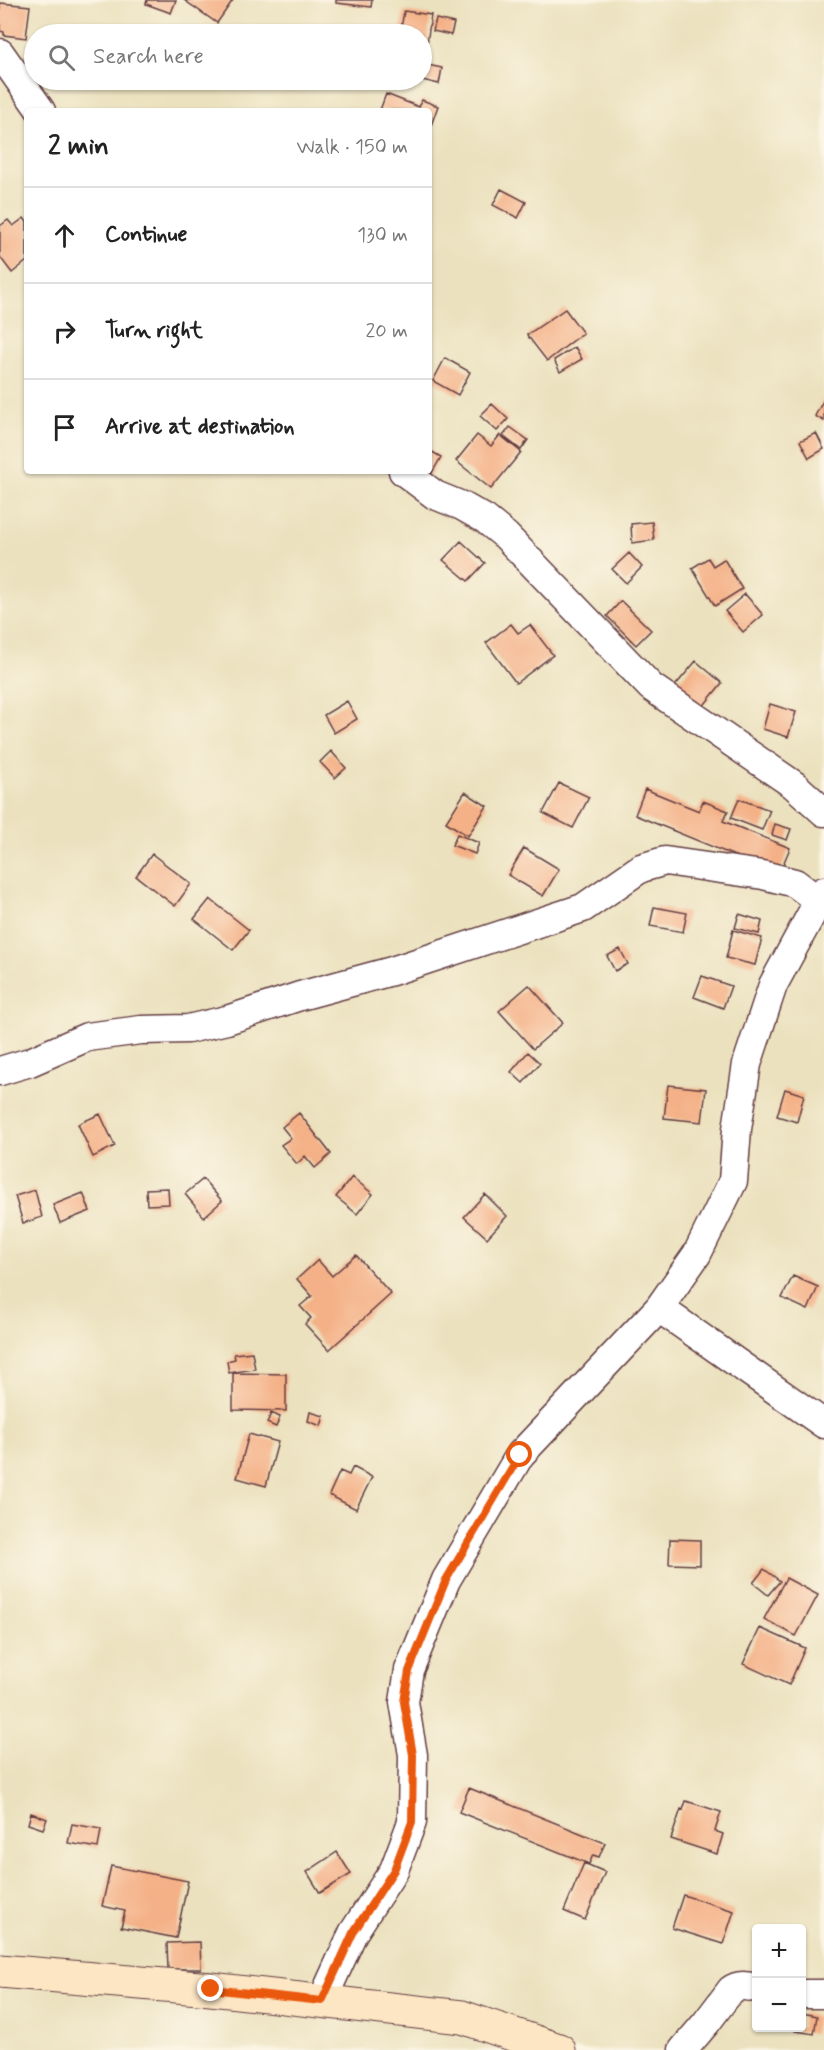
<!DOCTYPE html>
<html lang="en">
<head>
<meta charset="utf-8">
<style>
	body { margin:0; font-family:Mynerve,sans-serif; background:#f6f6f6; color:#222 }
	.controls { position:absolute; right:18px; bottom:18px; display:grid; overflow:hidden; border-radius:6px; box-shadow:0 2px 4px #0004 }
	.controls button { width:54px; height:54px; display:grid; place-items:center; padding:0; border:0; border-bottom:2px solid #e0e0e0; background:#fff; color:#222; font:30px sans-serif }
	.stop { position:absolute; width:18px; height:18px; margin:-14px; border:4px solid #ea580c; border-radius:50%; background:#fff }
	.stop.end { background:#ea580c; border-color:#fff; box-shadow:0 2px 6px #0008 }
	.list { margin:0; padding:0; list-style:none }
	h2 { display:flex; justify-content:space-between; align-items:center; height:78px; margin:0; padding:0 24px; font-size:26px }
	h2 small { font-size:20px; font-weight:400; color:#767676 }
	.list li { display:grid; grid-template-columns:39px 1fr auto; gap:18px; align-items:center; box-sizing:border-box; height:96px; padding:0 24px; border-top:2px solid #e0e0e0 }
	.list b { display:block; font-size:22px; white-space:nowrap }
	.list em { font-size:20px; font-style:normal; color:#767676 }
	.icon { flex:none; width:33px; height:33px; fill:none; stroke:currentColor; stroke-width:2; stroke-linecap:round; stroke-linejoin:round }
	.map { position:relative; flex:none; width:824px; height:2050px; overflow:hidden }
	.search { position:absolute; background:#fff; box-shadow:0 2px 4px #0004; left:24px; top:24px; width:408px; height:66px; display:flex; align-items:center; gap:15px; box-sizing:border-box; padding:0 21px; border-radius:33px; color:#767676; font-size:22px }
	.panel { position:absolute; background:#fff; box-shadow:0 2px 4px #0004; left:24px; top:108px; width:408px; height:366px; border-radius:6px }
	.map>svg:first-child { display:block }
	.building { fill:#f4b086 }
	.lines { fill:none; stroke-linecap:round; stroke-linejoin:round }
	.street-casing { stroke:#623c41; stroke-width:31 }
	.secondary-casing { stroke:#623c41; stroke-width:35 }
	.street { stroke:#fff; stroke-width:28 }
	.secondary { stroke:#fce6c4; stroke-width:33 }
	.route { stroke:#ea580c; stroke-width:8 }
</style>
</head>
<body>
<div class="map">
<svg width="824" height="2050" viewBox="0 0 824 2050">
	<rect width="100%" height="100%" fill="#fcf5e5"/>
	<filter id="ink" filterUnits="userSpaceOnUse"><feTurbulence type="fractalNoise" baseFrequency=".0167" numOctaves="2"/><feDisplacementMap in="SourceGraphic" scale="12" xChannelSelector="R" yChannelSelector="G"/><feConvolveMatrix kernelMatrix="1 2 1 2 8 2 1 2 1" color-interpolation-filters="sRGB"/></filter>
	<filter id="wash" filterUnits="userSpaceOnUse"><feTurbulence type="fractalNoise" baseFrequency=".008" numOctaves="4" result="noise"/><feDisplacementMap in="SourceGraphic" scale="24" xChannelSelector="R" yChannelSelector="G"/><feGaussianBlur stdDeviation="1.35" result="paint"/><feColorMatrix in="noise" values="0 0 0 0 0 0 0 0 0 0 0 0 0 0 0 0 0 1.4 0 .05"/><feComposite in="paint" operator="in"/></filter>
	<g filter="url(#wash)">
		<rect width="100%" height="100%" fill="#ebe1be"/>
		<g id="blocks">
			<!-- building -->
			<path class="building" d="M 147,0 L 176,0 L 171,13 L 146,4 Z
				M 184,0 L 233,0 L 217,23 Z
				M 336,0 L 372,0 L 371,7 L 336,3 Z
				M 0,3 L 30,6 L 26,38 L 4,35 L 4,32 L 0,31 Z
				M 404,11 L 431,15 L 427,44 L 422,43 L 422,34 L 400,34 Z
				M 436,19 L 454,23 L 451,35 L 433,31 Z
				M 423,64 L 442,68 L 439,84 L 422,80 Z
				M 386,94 L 419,107 L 422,100 L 438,106 L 429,131 L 429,111 L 380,110 Z
				M 501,189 L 526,202 L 518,218 L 493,205 Z
				M 24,218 L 27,222 L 27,261 L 12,273 L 0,257 L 0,226 L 8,220 L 13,226 Z
				M 565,309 L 583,333 L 547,361 L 527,335 Z
				M 575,347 L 582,359 L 560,372 L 554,360 Z
				M 445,358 L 470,372 L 458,395 L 433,381 Z
				M 824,399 L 824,421 L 815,416 Z
				M 492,404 L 508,419 L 497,431 L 480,416 Z
				M 510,427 L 528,440 L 521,450 L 503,436 Z
				M 816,433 L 824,449 L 809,458 L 800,441 Z
				M 477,435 L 491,446 L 500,435 L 521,452 L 491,489 L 456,461 Z
				M 429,450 L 441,457 L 428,480 L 412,471 L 429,471 Z
				M 652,522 L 654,540 L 632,543 L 631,524 Z
				M 461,541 L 485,563 L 468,581 L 443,560 Z
				M 629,553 L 642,567 L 626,583 L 612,569 Z
				M 708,558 L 713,566 L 724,559 L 742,589 L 715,606 L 692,568 Z
				M 745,594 L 763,615 L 743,632 L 725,611 Z
				M 621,601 L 651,630 L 636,645 L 607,616 Z
				M 511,624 L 518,633 L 530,625 L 553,655 L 516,683 L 486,643 Z
				M 696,661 L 722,683 L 701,709 L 675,686 Z
				M 347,701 L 357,719 L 334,733 L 324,715 Z
				M 770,704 L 796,712 L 788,737 L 763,729 Z
				M 331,751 L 346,768 L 335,778 L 320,762 Z
				M 559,783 L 589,797 L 573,828 L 543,813 Z
				M 645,789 L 699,811 L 703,801 L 728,811 L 723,821 L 790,848 L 779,874 L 635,815 Z
				M 465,792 L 487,806 L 468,836 L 446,822 Z
				M 739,799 L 770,810 L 762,830 L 731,818 Z
				M 775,824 L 791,829 L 787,840 L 772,835 Z
				M 457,834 L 479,843 L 475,854 L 452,845 Z
				M 524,848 L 559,869 L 543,896 L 508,875 Z
				M 152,854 L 191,884 L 175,906 L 136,876 Z
				M 210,899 L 249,930 L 233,950 L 194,919 Z
				M 654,907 L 687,913 L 683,932 L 650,926 Z
				M 739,914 L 762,921 L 759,934 L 735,928 Z
				M 733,930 L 762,938 L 755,965 L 726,958 Z
				M 620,949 L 628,964 L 615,971 L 607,956 Z
				M 702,976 L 731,986 L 723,1008 L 694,997 Z
				M 529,985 L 563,1023 L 533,1049 L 499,1011 Z
				M 528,1052 L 540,1063 L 523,1083 L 511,1072 Z
				M 668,1085 L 706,1089 L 702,1122 L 664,1118 Z
				M 785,1089 L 804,1095 L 797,1122 L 777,1116 Z
				M 299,1113 L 331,1154 L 315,1168 L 305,1156 L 297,1164 L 281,1145 L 291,1138 L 282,1127 Z
				M 100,1114 L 115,1146 L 93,1157 L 78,1124 Z
				M 352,1177 L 373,1194 L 357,1214 L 336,1197 Z
				M 203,1179 L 222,1201 L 204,1217 L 185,1194 Z
				M 168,1188 L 169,1204 L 147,1205 L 146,1189 Z
				M 35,1190 L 42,1217 L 23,1223 L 15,1196 Z
				M 83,1193 L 90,1211 L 60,1223 L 53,1205 Z
				M 485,1194 L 507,1216 L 487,1238 L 464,1217 Z
				M 356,1255 L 391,1294 L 329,1350 L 305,1324 L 311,1318 L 300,1306 L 312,1296 L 297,1279 L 318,1260 L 332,1276 Z
				M 793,1276 L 818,1287 L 808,1310 L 782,1298 Z
				M 252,1352 L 255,1369 L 229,1373 L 227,1361 L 235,1359 L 234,1354 Z
				M 233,1373 L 286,1374 L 286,1411 L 233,1410 Z
				M 310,1412 L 324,1416 L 321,1426 L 308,1421 Z
				M 271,1413 L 280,1417 L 276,1427 L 267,1423 Z
				M 249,1434 L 278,1442 L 266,1486 L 237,1478 Z
				M 353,1467 L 372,1477 L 356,1509 L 329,1495 L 340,1471 L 349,1475 Z
				M 670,1539 L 700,1540 L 700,1565 L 669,1564 Z
				M 764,1569 L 780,1581 L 768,1595 L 753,1583 Z
				M 786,1578 L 818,1595 L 796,1636 L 764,1619 Z
				M 760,1628 L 805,1648 L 789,1685 L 743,1664 Z
				M 469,1788 L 605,1843 L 599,1857 L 593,1855 L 589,1864 L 459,1812 Z
				M 686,1801 L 721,1812 L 715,1831 L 723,1834 L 717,1854 L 671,1839 L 681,1809 L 683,1810 Z
				M 31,1813 L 47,1819 L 43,1829 L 28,1824 Z
				M 72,1824 L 101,1829 L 98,1848 L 68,1843 Z
				M 337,1852 L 351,1874 L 320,1893 L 307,1872 Z
				M 584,1863 L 605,1872 L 585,1920 L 564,1911 Z
				M 111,1866 L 188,1881 L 176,1938 L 121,1927 L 125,1911 L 102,1906 Z
				M 683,1895 L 734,1911 L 723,1944 L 672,1928 Z
				M 200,1942 L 201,1969 L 168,1969 L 167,1943 Z
				M 802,2013 L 817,2016 L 814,2034 L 795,2031 L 796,2028 L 802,2028 Z"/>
		</g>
	</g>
	<g filter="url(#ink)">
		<use href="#blocks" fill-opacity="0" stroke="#623c41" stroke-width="1.5"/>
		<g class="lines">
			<!-- street casing -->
			<g class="street-casing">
				<path id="street" d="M 0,53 L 41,111
					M 403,471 L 435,495 L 462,506 L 485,519 L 506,536 L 651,687 L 794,785 L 824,812
					M 0,1071 L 30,1062 L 87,1037 L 141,1030 L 188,1029 L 227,1020 L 300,996 L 392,971 L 583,908 L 641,868 L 665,861 L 763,875 L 795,883 L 824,905
					M 659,1308 L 824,1424
					M 802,1994 L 824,1994
					M 322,2001 L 353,1933 L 394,1870 L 412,1822 L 413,1755 L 404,1702 L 409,1670 L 446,1580 L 520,1455 L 659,1308 L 697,1254 L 733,1181 L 737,1129 L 747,1064 L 773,985 L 824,891
					M 683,2050 L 706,2023 L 731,1990 C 739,1984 747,1986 756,1988"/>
			</g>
			<!-- secondary casing -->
			<g class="secondary-casing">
				<path id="secondary" d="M 0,1971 L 211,1989 L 462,2017 L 559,2050"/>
			</g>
			<!-- street -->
			<use href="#street" class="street"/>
			<!-- secondary -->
			<use href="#secondary" class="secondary"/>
		</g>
	</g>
	<g class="lines" filter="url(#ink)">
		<!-- route -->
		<path class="route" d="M 211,1989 L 322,2001 L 353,1933 L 394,1870 L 412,1822 L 413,1755 L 404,1702 L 409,1671 L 446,1580 L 520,1455"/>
	</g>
</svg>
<div class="controls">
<button>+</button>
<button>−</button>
</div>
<div class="stop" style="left:520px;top:1455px"></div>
<div class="stop end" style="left:211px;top:1989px"></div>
<div class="search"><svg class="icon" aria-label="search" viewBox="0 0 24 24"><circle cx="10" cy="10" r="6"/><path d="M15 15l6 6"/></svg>Search here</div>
<section class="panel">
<h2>2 min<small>Walk · 150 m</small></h2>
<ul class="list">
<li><svg class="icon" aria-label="ahead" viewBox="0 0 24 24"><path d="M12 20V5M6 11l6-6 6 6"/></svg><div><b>Continue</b></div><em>130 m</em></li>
<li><svg class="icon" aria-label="right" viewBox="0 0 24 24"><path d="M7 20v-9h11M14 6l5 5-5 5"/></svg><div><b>Turn right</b></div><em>20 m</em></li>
<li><svg class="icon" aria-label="arrive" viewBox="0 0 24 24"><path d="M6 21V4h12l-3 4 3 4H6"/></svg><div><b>Arrive at destination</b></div></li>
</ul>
</section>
</div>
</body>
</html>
